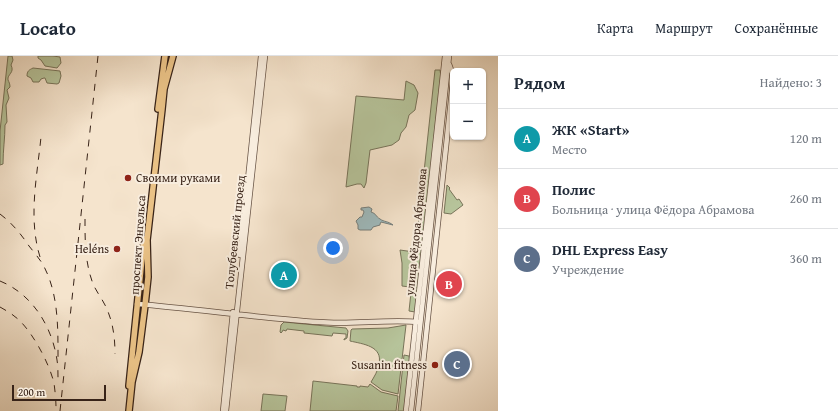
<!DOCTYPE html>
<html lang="ru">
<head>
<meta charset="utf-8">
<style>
	body { margin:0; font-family:"Gentium Book Plus",serif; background:#f2f2f3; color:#1f2937 }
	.controls { position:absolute; right:12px; top:12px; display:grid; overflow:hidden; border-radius:6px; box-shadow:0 1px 3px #0004 }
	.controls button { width:36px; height:36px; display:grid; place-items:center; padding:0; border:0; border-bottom:1px solid #e0e1e3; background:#fff; color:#1f2937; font:20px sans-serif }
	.scale { position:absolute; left:12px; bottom:10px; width:94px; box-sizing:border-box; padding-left:4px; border:2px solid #382318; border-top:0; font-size:11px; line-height:14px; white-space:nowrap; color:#382318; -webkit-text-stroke:3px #f8edde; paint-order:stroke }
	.you { position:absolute; left:333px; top:192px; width:14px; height:14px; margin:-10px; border:3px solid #fff; border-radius:50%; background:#1a73e8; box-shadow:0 0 0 6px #1a73e833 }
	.badge { display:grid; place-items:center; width:26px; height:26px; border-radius:50%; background:#111827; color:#fff; font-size:13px; font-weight:700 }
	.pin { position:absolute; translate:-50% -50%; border:2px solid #fff; box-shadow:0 1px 4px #0006 }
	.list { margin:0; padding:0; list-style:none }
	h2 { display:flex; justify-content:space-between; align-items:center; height:52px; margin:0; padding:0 16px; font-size:17px }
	h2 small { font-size:13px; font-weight:400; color:#747a83 }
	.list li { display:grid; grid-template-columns:26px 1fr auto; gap:12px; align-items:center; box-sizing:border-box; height:60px; padding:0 16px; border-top:1px solid #e0e1e3 }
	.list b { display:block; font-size:15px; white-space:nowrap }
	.list p { margin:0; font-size:13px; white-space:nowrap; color:#747a83 }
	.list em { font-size:13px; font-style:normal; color:#747a83 }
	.map { position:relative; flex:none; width:498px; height:355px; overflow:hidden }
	header { display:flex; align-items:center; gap:24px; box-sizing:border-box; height:56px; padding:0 20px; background:#fff; border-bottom:1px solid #e0e1e3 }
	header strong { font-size:19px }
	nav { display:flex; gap:22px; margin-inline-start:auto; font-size:14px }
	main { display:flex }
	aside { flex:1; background:#fff }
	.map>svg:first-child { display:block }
	.green { fill:#b7c59c; stroke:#78745a }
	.water { fill:#9fbcc0; stroke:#767f7d }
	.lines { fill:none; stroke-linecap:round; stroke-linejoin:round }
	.minor-casing { stroke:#675345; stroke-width:6 }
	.major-casing { stroke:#382318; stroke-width:8 }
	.minor { stroke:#f8edde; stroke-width:4.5 }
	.major { stroke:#eac286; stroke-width:5.5 }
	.rail { stroke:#382318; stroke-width:1; stroke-dasharray:7 7; stroke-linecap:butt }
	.poi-dot { fill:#8f2418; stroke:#f8edde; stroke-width:1.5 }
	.labels { text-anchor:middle; stroke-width:4; stroke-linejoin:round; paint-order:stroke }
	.poi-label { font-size:12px; fill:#382318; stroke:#f8edde; text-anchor:end }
	.street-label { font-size:12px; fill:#382318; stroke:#f8edde }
</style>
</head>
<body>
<header>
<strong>Locato</strong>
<nav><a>Карта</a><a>Маршрут</a><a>Сохранённые</a></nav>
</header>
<main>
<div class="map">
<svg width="498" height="355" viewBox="0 0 498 355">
	<rect width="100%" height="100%" fill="#f5e4cd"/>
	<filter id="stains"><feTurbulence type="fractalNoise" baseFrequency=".005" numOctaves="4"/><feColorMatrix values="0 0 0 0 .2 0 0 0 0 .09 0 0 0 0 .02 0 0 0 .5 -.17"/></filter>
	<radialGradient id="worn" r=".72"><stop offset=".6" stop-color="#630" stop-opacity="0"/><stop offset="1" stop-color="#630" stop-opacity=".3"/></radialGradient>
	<!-- green -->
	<path class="green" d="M 8,0 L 12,0 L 13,4 L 11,9 C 15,17 7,18 8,24 C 9,26 10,28 10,31 L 7,34 L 9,42 L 6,49 L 7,66 L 5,69 C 5,82 3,94 3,108 L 0,109 L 0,75 Z
		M 38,0 L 53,0 L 60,1 L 61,7 L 57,12 L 45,10 L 41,4 L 38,2 Z
		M 33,12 L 60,15 L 61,20 L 59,27 L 57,28 L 47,27 L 45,22 L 44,22 L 41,23 L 39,26 L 33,26 L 31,22 L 27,20 C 27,15 29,14 33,12 Z
		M 435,14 L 440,14 L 441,21 L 415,256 L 409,255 Z
		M 406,25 L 414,29 L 418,37 L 415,54 L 409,59 L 406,71 L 401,77 L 399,84 L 392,89 L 370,94 L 366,127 L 364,132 L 361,128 L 357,128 L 346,131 L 356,40 L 404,44 Z
		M 447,129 L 450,132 L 449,133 L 457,144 L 459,143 L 463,149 L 451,158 L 444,157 Z
		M 400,194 L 414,196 L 410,231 L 402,230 L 402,207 Z
		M 284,266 L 346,272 L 348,275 L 347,282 L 344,284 L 344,283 L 346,282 L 346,278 L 333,277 L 332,280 L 304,277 L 304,275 L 287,273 L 286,275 L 283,274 L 282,276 L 281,277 L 280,276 L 281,269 Z
		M 406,269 L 398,338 L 382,334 L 371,326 C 374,321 378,315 379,308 C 383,290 363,288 350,285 L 351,274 L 352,273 L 388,272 Z
		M 404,299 L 409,300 L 410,307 L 405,355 L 398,355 Z
		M 313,325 L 357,330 L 357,331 L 360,331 L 360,330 L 368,331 L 370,328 L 381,336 L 398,340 L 396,355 L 310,355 Z
		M 263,338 L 287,340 L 285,355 L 261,355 Z"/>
	<!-- water -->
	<path class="water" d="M 369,151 L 372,153 L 371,156 C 377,158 375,160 380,163 C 384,166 388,165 393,169 L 381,166 L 380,168 L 380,169 L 373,171 L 371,174 L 360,174 L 358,173 L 358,169 L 356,165 L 360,161 L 362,161 L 364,156 L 363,154 L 361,154 L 361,152 Z"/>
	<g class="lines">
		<!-- minor casing -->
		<g class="minor-casing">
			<path id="minor" d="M 449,8 L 453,19
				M 240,199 L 261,0
				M 137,248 C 198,253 258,262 319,266 C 352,269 385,263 419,266
				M 223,355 L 233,256
				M 226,355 L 265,0
				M 406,355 L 445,0
				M 411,355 L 449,0
				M 418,355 L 453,25"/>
		</g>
		<!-- major casing -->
		<g class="major-casing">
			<path id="major" d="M 158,53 L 165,0
				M 129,330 L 144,183
				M 129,355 L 132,326 L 139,296 L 145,249 L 148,221 L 147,184 L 162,53 L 164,33 L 173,0"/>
		</g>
		<!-- minor -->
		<use href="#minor" class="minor"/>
		<!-- major -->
		<use href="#major" class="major"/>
		<!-- rail -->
		<path class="rail" d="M 0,158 C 12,167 21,178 29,190 C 33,195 38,201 42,207 C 59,236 58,273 58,306
			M 85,163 C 85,184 85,205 92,225 C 95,234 101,241 105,249 C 113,265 115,281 115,298
			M 40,201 C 28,162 37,121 41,81
			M 0,225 C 32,238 52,270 57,304 C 58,310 58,317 58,323
			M 0,251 C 7,255 14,259 20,265 C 34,279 49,307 54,327 C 55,335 56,343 56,351
			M 60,355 L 98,0"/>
	</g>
	<!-- markers -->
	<g class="poi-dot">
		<circle cx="128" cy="122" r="4"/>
		<circle cx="117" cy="193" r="4"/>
		<circle cx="435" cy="309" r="4"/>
	</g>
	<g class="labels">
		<!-- poi labels -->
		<g class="poi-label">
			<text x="136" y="126" text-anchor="start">Своими руками</text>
			<text x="109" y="197">Heléns</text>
			<text x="427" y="313">Susanin fitness</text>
		</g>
		<!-- street labels -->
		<g class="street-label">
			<text transform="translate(235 176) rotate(-84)" y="4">Толубеевский проезд</text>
			<text transform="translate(416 176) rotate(-84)" y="4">улица Фёдора Абрамова</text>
			<text transform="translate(138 189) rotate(-86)" y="4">проспект Энгельса</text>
		</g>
	</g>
	<rect width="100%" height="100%" filter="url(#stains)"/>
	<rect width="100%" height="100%" fill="url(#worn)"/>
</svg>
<div class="controls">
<button>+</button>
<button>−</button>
</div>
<div class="scale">200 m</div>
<div class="you"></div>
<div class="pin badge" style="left:284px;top:219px;background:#0f9aa8">A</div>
<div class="pin badge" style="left:449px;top:228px;background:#e0444e">B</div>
<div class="pin badge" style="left:457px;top:308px;background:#5c6f8a">C</div>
</div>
<aside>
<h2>Рядом<small>Найдено: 3</small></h2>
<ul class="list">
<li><span class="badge" style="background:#0f9aa8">A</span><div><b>ЖК «Start»</b><p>Место</p></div><em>120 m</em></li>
<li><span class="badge" style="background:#e0444e">B</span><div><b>Полис</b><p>Больница · улица Фёдора Абрамова</p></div><em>260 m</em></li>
<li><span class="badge" style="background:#5c6f8a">C</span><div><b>DHL Express Easy</b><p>Учреждение</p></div><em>360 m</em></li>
</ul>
</aside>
</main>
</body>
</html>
